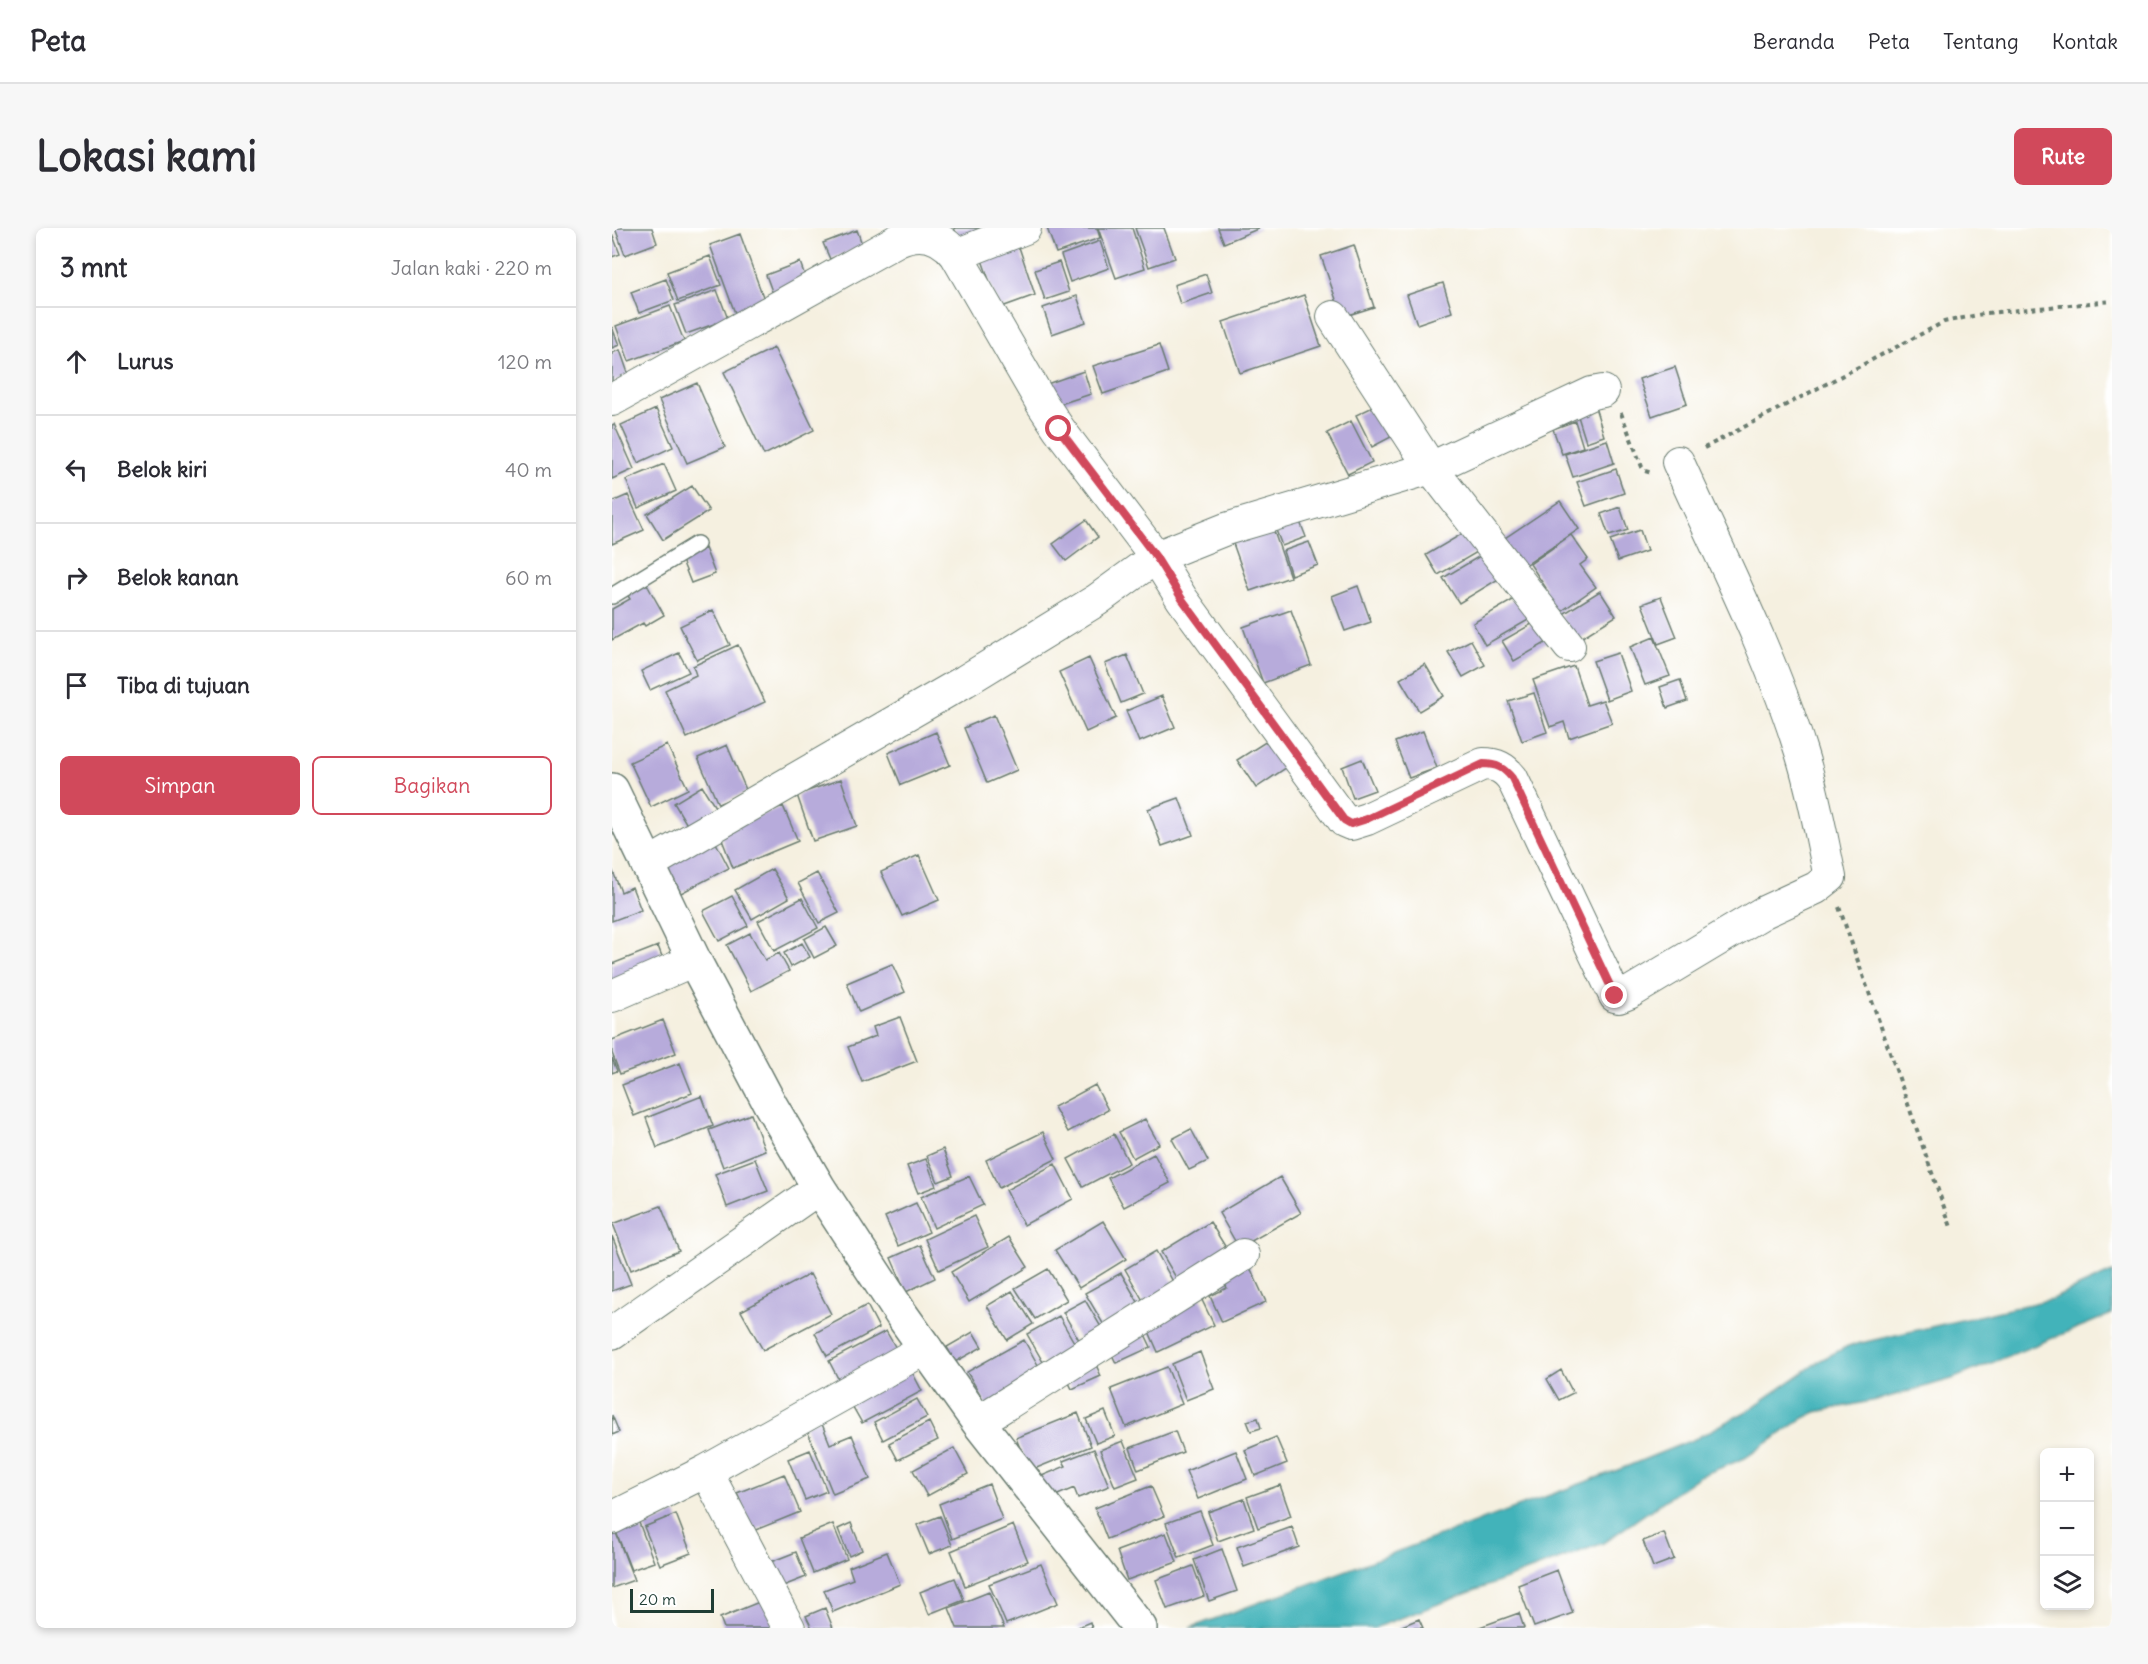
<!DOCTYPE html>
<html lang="id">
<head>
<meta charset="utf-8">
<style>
	body { margin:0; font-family:Delius,sans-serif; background:#f7f7f7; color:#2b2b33 }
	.controls { position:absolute; right:18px; bottom:18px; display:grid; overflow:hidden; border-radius:9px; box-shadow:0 3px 9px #0003 }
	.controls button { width:54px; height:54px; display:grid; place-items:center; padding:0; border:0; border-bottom:2px solid #e1e1e2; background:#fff; color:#2b2b33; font:30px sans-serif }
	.scale { position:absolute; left:18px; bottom:15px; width:84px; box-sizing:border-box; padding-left:6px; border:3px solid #1f3d34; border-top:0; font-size:16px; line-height:21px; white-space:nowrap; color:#1f3d34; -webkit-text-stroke:4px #fff; paint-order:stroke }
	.stop { position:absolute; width:18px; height:18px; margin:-14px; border:4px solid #d1495b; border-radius:50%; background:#fff }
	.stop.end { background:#d1495b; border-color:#fff; box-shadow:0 2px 6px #0008 }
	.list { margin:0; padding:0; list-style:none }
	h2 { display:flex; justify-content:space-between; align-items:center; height:78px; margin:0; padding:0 24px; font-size:26px }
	h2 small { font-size:20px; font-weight:400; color:#7c7c81 }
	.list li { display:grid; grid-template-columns:39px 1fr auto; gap:18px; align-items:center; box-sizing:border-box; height:108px; padding:0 24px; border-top:2px solid #e1e1e2 }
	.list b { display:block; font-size:22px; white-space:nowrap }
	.list em { font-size:20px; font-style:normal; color:#7c7c81 }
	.actions { display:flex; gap:12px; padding:18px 24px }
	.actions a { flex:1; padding:14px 0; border:2px solid #d1495b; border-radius:9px; text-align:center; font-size:21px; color:#d1495b }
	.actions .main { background:#d1495b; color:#fff }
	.icon { flex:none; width:33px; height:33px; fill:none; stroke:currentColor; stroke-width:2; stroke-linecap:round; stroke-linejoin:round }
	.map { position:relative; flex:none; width:1500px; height:1400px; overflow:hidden; border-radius:9px }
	header { display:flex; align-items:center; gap:36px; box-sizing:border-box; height:84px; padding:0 30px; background:#fff; border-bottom:2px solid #e1e1e2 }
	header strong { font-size:28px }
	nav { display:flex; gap:33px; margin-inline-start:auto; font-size:21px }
	.intro { display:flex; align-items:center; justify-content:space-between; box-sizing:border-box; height:144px; padding:0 36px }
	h1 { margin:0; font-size:42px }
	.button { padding:15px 27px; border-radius:9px; background:#d1495b; color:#fff; font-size:21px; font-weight:700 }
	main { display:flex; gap:36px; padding:0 36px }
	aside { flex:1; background:#fff; border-radius:9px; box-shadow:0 3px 9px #0003 }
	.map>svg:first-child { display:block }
	.water { fill:#43b3ba; stroke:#317877; stroke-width:1.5 }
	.building { fill:#b7abdb }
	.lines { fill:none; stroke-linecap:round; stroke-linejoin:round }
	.lane-casing { stroke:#6a7c70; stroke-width:18 }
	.street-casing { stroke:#6a7c70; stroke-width:34 }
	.secondary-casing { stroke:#6a7c70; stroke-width:36 }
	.path { stroke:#6a7c70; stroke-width:4; stroke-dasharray:4.5 4.5; stroke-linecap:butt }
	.lane { stroke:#fff; stroke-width:15 }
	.street { stroke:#fff; stroke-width:32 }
	.secondary { stroke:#fff; stroke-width:33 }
	.route { stroke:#d1495b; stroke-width:8 }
</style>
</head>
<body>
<header>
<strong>Peta</strong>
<nav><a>Beranda</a><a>Peta</a><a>Tentang</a><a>Kontak</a></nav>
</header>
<div class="intro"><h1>Lokasi kami</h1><a class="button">Rute</a></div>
<main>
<aside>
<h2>3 mnt<small>Jalan kaki · 220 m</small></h2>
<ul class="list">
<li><svg class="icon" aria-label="ahead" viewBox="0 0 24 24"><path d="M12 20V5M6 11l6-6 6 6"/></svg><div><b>Lurus</b></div><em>120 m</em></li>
<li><svg class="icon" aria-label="left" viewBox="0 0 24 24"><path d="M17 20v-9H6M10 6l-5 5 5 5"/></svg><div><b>Belok kiri</b></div><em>40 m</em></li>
<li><svg class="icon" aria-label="right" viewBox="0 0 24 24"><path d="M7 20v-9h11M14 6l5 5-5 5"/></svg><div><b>Belok kanan</b></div><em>60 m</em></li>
<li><svg class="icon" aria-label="arrive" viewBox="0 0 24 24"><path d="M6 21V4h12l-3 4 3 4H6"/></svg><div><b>Tiba di tujuan</b></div></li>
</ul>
<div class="actions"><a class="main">Simpan</a><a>Bagikan</a></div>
</aside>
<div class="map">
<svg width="1500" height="1400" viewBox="0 0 1500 1400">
	<rect width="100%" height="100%" fill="#fff"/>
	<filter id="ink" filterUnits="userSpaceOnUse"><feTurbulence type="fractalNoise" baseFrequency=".0167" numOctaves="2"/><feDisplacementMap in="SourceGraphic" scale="12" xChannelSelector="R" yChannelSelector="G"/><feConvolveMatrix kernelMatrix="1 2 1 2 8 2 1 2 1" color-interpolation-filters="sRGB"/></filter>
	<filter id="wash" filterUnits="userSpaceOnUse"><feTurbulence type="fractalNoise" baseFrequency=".008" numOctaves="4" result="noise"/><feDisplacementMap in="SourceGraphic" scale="24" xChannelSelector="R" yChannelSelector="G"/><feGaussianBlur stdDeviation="1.35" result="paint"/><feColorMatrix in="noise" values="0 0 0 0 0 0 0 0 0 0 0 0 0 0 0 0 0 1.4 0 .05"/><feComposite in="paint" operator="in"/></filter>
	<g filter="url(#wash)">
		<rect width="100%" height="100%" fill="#f5f0e0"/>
		<!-- water -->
		<path class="water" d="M 1500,1044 L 1500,1086 L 1340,1151 L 1269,1171 L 1204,1184 L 1192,1190 L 1133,1230 L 1088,1248 L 991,1315 L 762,1400 L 578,1400 L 1011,1240 L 1085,1210 L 1135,1183 L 1209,1132 L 1236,1118 L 1440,1071 Z"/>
		<g id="blocks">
			<!-- building -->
			<path class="building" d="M 3,0 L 40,0 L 45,15 L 13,27 Z
				M 342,0 L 380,0 L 347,12 Z
				M 435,0 L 485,0 L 488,10 L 444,25 Z
				M 486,0 L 520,0 L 533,40 L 504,50 Z
				M 523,0 L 552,0 L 563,30 L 537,39 Z
				M 606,0 L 648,0 L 612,15 Z
				M 245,2 L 251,19 L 218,31 L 211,15 Z
				M 0,5 L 8,26 L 0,29 Z
				M 128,6 L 153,74 L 123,85 L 98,17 Z
				M 488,13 L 497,40 L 458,54 L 449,27 Z
				M 742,17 L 762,79 L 730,89 L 709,28 Z
				M 407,19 L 423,67 L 387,80 L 370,32 Z
				M 98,28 L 109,57 L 66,73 L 55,44 Z
				M 188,34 L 195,54 L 161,66 L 154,47 Z
				M 447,34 L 457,64 L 433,72 L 423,42 Z
				M 594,46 L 600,65 L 568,76 L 562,57 Z
				M 54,51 L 62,72 L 27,85 L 19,64 Z
				M 831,55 L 840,84 L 805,96 L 795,67 Z
				M 105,62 L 116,91 L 74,106 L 63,77 Z
				M 692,67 L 709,118 L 628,145 L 611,94 Z
				M 465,68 L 474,94 L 440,106 L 431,80 Z
				M 58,78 L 72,113 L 17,133 L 4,98 Z
				M 0,99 L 7,117 L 0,120 Z
				M 547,117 L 556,144 L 491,166 L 481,138 Z
				M 162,120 L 202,202 L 152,227 L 112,144 Z
				M 8,122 L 17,148 L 0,154 L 0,125 Z
				M 1063,139 L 1075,176 L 1040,188 L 1027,151 Z
				M 472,143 L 479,166 L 439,179 L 432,157 Z
				M 85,155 L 113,219 L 75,235 L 47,172 Z
				M 763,178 L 779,209 L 760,219 L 744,187 Z
				M 983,179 L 992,208 L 974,214 L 965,185 Z
				M 44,181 L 61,219 L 26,235 L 9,197 Z
				M 739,193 L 760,234 L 736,246 L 715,205 Z
				M 963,193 L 971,219 L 950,226 L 941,201 Z
				M 2,196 L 22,241 L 0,251 L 0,197 Z
				M 995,212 L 1002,235 L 961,249 L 953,226 Z
				M 52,236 L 64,263 L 26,280 L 14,252 Z
				M 1004,241 L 1012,265 L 974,278 L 965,254 Z
				M 80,258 L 97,283 L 51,312 L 35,286 Z
				M 16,267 L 32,302 L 0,316 L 0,274 Z
				M 948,273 L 967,301 L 909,340 L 890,312 Z
				M 1008,279 L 1016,302 L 997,308 L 989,286 Z
				M 685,286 L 694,309 L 670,318 L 661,294 Z
				M 474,292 L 486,309 L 454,333 L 441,316 Z
				M 658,292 L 678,349 L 638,363 L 618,307 Z
				M 860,300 L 872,320 L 826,347 L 814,327 Z
				M 1028,302 L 1035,323 L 1006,333 L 998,312 Z
				M 959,307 L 976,331 L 968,337 L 984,359 L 944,387 L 928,364 L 934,360 L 918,336 Z
				M 697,314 L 706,337 L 679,347 L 671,323 Z
				M 93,320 L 103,346 L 79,355 L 69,330 Z
				M 878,322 L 893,347 L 847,375 L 831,350 Z
				M 34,355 L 52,387 L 33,398 L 31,395 L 0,412 L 0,381 L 18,371 L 15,366 Z
				M 746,358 L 759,394 L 733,403 L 720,368 Z
				M 988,363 L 1004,388 L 964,413 L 948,388 Z
				M 906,369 L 918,391 L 873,417 L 861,395 Z
				M 1049,369 L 1065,409 L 1046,416 L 1030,376 Z
				M 101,382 L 118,417 L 85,432 L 68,398 Z
				M 679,382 L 699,437 L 651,455 L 631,399 Z
				M 925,393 L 937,413 L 902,433 L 890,413 Z
				M 1042,409 L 1058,448 L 1033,457 L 1018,419 Z
				M 859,412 L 873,437 L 851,449 L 836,424 Z
				M 126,417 L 153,474 L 75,510 L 53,462 L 84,447 L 81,438 Z
				M 67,425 L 77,444 L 38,462 L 29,443 Z
				M 1006,425 L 1019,463 L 995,472 L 981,433 Z
				M 515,427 L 531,466 L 509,475 L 493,436 Z
				M 477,430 L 504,490 L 474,504 L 447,444 Z
				M 813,436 L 832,468 L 807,483 L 788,451 Z
				M 962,438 L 975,477 L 991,472 L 1000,495 L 957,510 L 952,494 L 938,499 L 921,452 Z
				M 1068,452 L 1075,473 L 1055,480 L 1048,459 Z
				M 922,465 L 935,504 L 910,513 L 896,473 Z
				M 550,468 L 563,499 L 527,514 L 514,483 Z
				M 382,487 L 405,542 L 375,555 L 352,500 Z
				M 811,503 L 825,540 L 797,550 L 783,514 Z
				M 324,504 L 338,537 L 289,557 L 276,525 Z
				M 666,506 L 684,533 L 644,560 L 625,532 Z
				M 55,517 L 76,561 L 39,579 L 18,534 Z
				M 115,517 L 135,564 L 106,576 L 86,530 Z
				M 750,531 L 763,562 L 741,570 L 730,539 Z
				M 229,551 L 245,598 L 201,613 L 185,567 Z
				M 90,558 L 108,587 L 80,605 L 62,575 Z
				M 567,570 L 581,607 L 550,618 L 536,581 Z
				M 171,578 L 186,613 L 121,640 L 107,604 Z
				M 101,609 L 117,640 L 69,665 L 53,635 Z
				M 307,627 L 327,672 L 290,688 L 269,644 Z
				M 0,641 L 9,664 L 20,659 L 29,682 L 0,693 Z
				M 160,641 L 177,670 L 140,691 L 123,662 Z
				M 205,645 L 227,685 L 207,695 L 186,655 Z
				M 120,668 L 136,698 L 107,713 L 91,683 Z
				M 190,670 L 206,700 L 162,723 L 146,693 Z
				M 214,699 L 225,718 L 202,730 L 192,711 Z
				M 138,705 L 153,732 L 167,725 L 177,743 L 139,763 L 115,717 Z
				M 190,715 L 198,729 L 179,739 L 172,725 Z
				M 46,718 L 54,739 L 0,756 L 0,736 Z
				M 280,736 L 293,764 L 247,784 L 235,755 Z
				M 288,789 L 305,833 L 250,854 L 236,819 L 264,808 L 261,799 Z
				M 51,792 L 64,825 L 8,846 L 0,825 L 0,812 Z
				M 0,830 L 5,843 L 0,845 Z
				M 68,835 L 80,865 L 22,888 L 10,857 Z
				M 483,857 L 496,882 L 456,904 L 442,879 Z
				M 90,868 L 101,898 L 45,920 L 34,890 Z
				M 139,886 L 153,922 L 111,939 L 97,902 Z
				M 533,891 L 547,916 L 521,930 L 507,904 Z
				M 579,901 L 596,933 L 577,942 L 560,911 Z
				M 431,904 L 444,931 L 387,960 L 374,932 Z
				M 502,906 L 517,935 L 471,959 L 456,931 Z
				M 331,921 L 341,948 L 326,954 L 315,928 Z
				M 542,926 L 558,955 L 512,979 L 496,950 Z
				M 143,931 L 156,963 L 115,979 L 103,946 Z
				M 314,931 L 324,958 L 306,965 L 295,938 Z
				M 443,936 L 461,971 L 412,997 L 394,962 Z
				M 357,948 L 371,977 L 322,1000 L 309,969 Z
				M 668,949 L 689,985 L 627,1020 L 607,985 Z
				M 304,975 L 317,1004 L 286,1018 L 273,989 Z
				M 49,978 L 67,1023 L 19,1042 L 1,996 Z
				M 362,988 L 376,1019 L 327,1042 L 313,1011 Z
				M 491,993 L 514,1031 L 467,1060 L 443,1022 Z
				M 598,994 L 616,1023 L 566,1053 L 549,1024 Z
				M 0,1008 L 19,1056 L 0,1063 Z
				M 397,1009 L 416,1039 L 357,1074 L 339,1044 Z
				M 308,1017 L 323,1050 L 294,1064 L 279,1030 Z
				M 544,1023 L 564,1059 L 533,1076 L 513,1041 Z
				M 636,1035 L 654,1074 L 610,1094 L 598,1068 L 615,1060 L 609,1047 Z
				M 436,1041 L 455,1072 L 423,1091 L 403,1060 Z
				M 509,1045 L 529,1079 L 493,1099 L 473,1065 Z
				M 198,1046 L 219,1086 L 151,1122 L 129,1083 Z
				M 400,1063 L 421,1096 L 395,1112 L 375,1078 Z
				M 587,1066 L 602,1097 L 546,1124 L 532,1092 Z
				M 473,1072 L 492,1104 L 470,1117 L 451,1084 Z
				M 255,1077 L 267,1100 L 215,1128 L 203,1105 Z
				M 447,1088 L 467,1123 L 435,1141 L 415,1106 Z
				M 530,1100 L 539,1119 L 504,1135 L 495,1116 Z
				M 274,1103 L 289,1129 L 231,1160 L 217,1133 Z
				M 361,1104 L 370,1119 L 343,1134 L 335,1119 Z
				M 412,1112 L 431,1146 L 375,1178 L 355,1144 Z
				M 588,1124 L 602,1161 L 574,1172 L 560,1136 Z
				M 481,1130 L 489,1148 L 460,1161 L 452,1144 Z
				M 555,1139 L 570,1176 L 514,1199 L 499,1161 Z
				M 298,1140 L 310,1163 L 250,1195 L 237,1172 Z
				M 949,1142 L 961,1165 L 947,1172 L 935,1151 Z
				M 305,1171 L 315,1189 L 271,1212 L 262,1194 Z
				M 493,1183 L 503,1208 L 484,1215 L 474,1191 Z
				M 466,1185 L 479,1218 L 417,1243 L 404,1210 Z
				M 0,1187 L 7,1204 L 0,1207 Z
				M 646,1190 L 649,1200 L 639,1203 L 635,1193 Z
				M 208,1191 L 218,1216 L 240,1207 L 258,1251 L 221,1266 L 193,1197 Z
				M 317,1194 L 326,1212 L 286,1232 L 277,1215 Z
				M 563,1203 L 571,1224 L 526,1242 L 518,1220 Z
				M 664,1209 L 675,1235 L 643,1248 L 633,1222 Z
				M 511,1213 L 526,1250 L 503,1259 L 488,1222 Z
				M 342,1220 L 356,1246 L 315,1268 L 301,1242 Z
				M 482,1221 L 497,1258 L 466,1270 L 462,1260 L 434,1272 L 425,1250 L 454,1238 L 451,1233 Z
				M 198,1222 L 215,1263 L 193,1272 L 176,1231 Z
				M 624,1223 L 635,1251 L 586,1271 L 574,1243 Z
				M 172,1246 L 188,1284 L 141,1303 L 125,1265 Z
				M 377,1256 L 390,1291 L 340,1311 L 327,1276 Z
				M 668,1257 L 679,1288 L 646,1300 L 635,1269 Z
				M 539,1258 L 552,1288 L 495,1311 L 483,1280 Z
				M 632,1271 L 642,1300 L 606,1313 L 596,1284 Z
				M 588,1283 L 601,1317 L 567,1330 L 554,1295 Z
				M 64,1286 L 79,1325 L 48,1337 L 32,1299 Z
				M 328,1288 L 340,1317 L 317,1326 L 305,1297 Z
				M 26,1292 L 42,1334 L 19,1342 L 3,1301 Z
				M 239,1295 L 250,1322 L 237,1328 L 226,1301 Z
				M 221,1296 L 235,1331 L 201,1345 L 187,1310 Z
				M 401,1297 L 416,1333 L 353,1358 L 339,1323 Z
				M 680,1299 L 687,1319 L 632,1339 L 625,1319 Z
				M 4,1305 L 22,1352 L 0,1360 L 0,1307 Z
				M 554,1305 L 565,1334 L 515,1352 L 505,1323 Z
				M 1052,1305 L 1062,1331 L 1041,1339 L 1031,1313 Z
				M 610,1321 L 625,1363 L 597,1373 L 582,1332 Z
				M 184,1324 L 194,1349 L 166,1360 L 156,1335 Z
				M 275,1324 L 288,1356 L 221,1384 L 212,1362 L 241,1351 L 237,1339 Z
				M 429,1336 L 446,1375 L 394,1396 L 377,1356 Z
				M 581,1338 L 592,1368 L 555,1381 L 544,1352 Z
				M 945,1342 L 961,1385 L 922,1399 L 906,1357 Z
				M 343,1350 L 352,1372 L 317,1386 L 308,1364 Z
				M 377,1364 L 392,1400 L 345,1400 L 337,1380 Z
				M 152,1372 L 163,1400 L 112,1400 L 108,1390 Z
				M 213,1380 L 221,1400 L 200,1400 L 194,1388 Z
				M 907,1385 L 912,1400 L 865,1400 Z
				M 807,1391 L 811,1400 L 785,1400 Z
				M 478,1394 L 480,1400 L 464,1400 Z"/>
		</g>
	</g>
	<g filter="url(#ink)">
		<use href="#blocks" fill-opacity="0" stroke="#6a7c70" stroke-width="1.5"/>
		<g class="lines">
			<!-- lane casing -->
			<g class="lane-casing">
				<path id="lane" d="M 0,368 L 85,316"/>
			</g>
			<!-- street casing -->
			<g class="street-casing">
				<path id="street" d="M 344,27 L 413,0
					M 721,89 L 819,240 L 957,418
					M 0,172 L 286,12 C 308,2 329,7 344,27 L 429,174 L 447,201 L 544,329 L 570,371 L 732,593 L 739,596 L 755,591 L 871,536 C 885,536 892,540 900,550 L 1003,768 L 1007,769 L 1017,765 L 1152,684 L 1204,660 L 1218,649 C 1209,607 1202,565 1189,524 C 1158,424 1109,329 1066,234
					M 35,637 L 353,453 L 485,372 L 544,329 L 614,301 L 819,240 L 980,165 L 991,163
					M 0,768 L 82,732
					M 0,1105 L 207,960
					M 366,1194 L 631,1027
					M 94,1243 L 177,1400
					M 0,1290 L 94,1243 L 314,1120"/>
			</g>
			<!-- secondary casing -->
			<g class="secondary-casing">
				<path id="secondary" d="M 0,562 L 82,732 L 158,876 L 207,960 L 289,1086 L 366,1194 L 528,1400"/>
			</g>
			<!-- path -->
			<path class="path" d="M 1009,185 L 1030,239 L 1033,243 L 1040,245
				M 1092,220 L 1332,94 L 1375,85 L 1500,73
				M 1227,679 L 1339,999"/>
			<!-- lane -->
			<use href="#lane" class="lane"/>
			<!-- street -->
			<use href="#street" class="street"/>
			<!-- secondary -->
			<use href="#secondary" class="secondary"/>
		</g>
	</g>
	<g class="lines" filter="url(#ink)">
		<!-- route -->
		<path class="route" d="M 447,201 L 544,329 L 570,371 L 732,592 L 739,596 L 755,591 L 871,536 C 885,536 892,540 900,550 L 1003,768"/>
	</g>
</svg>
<div class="controls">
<button>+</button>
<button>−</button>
<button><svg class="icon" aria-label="layers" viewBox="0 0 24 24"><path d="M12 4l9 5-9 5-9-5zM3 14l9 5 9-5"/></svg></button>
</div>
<div class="scale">20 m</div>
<div class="stop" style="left:447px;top:201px"></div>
<div class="stop end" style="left:1003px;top:768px"></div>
</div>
</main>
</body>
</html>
